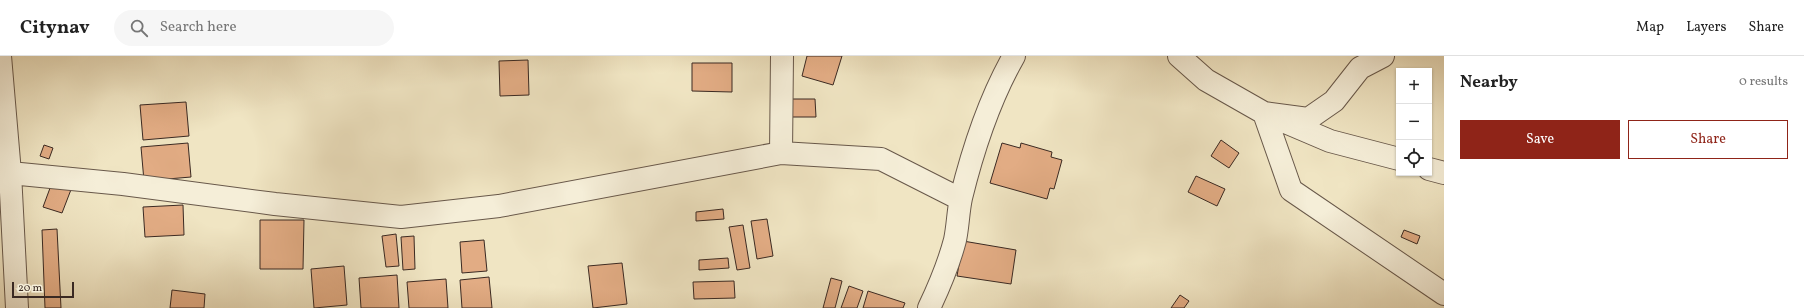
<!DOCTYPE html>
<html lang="en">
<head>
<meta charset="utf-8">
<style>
	body { margin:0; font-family:Vollkorn,serif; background:#f6f6f6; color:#222 }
	.controls { position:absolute; right:12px; top:12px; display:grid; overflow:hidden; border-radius:0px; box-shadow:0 1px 3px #0004 }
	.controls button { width:36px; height:36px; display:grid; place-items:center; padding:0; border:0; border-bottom:1px solid #e0e0e0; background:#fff; color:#222; font:20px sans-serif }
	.scale { position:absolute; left:12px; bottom:10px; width:62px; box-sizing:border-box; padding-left:4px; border:2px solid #3a2922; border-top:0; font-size:11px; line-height:14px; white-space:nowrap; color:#3a2922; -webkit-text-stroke:3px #f5eed8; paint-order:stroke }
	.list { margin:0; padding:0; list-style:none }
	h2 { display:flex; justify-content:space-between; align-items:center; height:52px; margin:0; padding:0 16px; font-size:17px }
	h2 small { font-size:13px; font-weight:400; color:#767676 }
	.actions { display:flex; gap:8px; padding:12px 16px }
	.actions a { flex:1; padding:9px 0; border:1px solid #8f2418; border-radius:0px; text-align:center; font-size:14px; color:#8f2418 }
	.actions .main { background:#8f2418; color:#fff }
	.icon { flex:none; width:22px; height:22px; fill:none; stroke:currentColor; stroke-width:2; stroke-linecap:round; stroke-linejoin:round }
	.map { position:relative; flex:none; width:1444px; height:252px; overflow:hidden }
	header { display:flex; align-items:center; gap:24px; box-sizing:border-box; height:56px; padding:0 20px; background:#fff; border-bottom:1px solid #e0e0e0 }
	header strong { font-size:19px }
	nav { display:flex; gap:22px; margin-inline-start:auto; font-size:14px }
	.search { width:280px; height:36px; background:#f6f6f6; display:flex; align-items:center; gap:10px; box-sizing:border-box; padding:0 14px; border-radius:22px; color:#767676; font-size:15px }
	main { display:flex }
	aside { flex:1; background:#fff }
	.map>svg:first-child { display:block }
	.building { fill:#e2ac84; stroke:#3a2922 }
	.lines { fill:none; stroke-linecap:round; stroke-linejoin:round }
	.minor-casing { stroke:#68584a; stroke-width:24 }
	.minor { stroke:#f5eed8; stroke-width:22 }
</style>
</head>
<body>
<header>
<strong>Citynav</strong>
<div class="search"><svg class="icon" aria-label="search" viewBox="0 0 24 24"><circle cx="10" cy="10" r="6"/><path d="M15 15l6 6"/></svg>Search here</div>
<nav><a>Map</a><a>Layers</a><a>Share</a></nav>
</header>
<main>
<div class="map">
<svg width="1444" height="252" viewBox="0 0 1444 252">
	<rect width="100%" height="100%" fill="#f0e5c3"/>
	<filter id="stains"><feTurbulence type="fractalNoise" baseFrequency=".005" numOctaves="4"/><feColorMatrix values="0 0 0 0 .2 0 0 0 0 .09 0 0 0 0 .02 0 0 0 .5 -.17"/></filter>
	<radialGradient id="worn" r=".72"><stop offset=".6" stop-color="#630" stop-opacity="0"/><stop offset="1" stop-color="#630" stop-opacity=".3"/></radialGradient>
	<!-- building -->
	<path class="building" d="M 807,0 L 842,0 L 833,29 L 802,20 Z
		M 528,4 L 529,39 L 500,40 L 499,5 Z
		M 692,7 L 732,7 L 732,36 L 692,35 Z
		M 785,43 L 815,43 L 816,61 L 786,61 Z
		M 186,46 L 189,80 L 143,84 L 140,49 Z
		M 1221,84 L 1239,97 L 1229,112 L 1211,100 Z
		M 188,87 L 191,121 L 144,125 L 141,91 Z
		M 1002,87 L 1020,92 L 1021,87 L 1052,96 L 1051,101 L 1062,104 L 1054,133 L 1050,132 L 1047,143 L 990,127 Z
		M 44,89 L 53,92 L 49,103 L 40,100 Z
		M 1196,120 L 1225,133 L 1217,150 L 1188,136 Z
		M 53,124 L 72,131 L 62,157 L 43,151 Z
		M 183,149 L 184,179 L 145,181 L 143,151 Z
		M 723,153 L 724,163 L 696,165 L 696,156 Z
		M 767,163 L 773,200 L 757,203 L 751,165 Z
		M 260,164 L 304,164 L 303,213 L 260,213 Z
		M 743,169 L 750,212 L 737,214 L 729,171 Z
		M 57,173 L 61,252 L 45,252 L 42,174 Z
		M 1404,174 L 1420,180 L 1417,188 L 1401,181 Z
		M 396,178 L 399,210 L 386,211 L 382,180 Z
		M 414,180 L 415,213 L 403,214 L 401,181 Z
		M 484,184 L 487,215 L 462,217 L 460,186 Z
		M 963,185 L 1016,194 L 1011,228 L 957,220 Z
		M 728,202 L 729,212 L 699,214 L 699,204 Z
		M 622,207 L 627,248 L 593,252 L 588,210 Z
		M 344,210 L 347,249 L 314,252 L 311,213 Z
		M 397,219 L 399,252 L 361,252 L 359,222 Z
		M 489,221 L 492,252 L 462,252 L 460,224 Z
		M 831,222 L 842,225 L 835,252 L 823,252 Z
		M 446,223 L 448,252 L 409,252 L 407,226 Z
		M 734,225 L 735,242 L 694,243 L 693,226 Z
		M 849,230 L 863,235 L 857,252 L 841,252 Z
		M 172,234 L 205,238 L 204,252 L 170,252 Z
		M 868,235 L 905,247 L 903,252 L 863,252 Z
		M 1180,239 L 1189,245 L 1184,252 L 1171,252 Z"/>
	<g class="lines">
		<!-- minor casing -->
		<g class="minor-casing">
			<path id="minor" d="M 0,0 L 10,117 L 17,252
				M 1179,0 L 1206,24 L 1264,57 L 1330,85 L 1399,103
				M 1383,0 L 1360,12 L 1334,45 L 1308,63 L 1264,57 L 1291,134 L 1444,238
				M 781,97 L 782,0
				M 1429,113 L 1444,117
				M 10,117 L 123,128 L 275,148 L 401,161 L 499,150 L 781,97 L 881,103 L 960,143
				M 929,252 C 939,231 949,207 955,184 C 958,170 958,156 961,142 C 973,93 989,44 1014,0"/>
		</g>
		<!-- minor -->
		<use href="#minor" class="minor"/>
	</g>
	<rect width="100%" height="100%" filter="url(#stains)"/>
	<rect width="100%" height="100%" fill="url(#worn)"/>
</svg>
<div class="controls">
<button>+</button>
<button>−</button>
<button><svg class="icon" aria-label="locate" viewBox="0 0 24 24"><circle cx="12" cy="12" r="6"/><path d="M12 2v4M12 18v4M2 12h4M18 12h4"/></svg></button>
</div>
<div class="scale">20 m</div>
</div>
<aside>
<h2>Nearby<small>0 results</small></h2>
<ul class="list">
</ul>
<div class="actions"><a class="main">Save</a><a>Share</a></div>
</aside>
</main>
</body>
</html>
